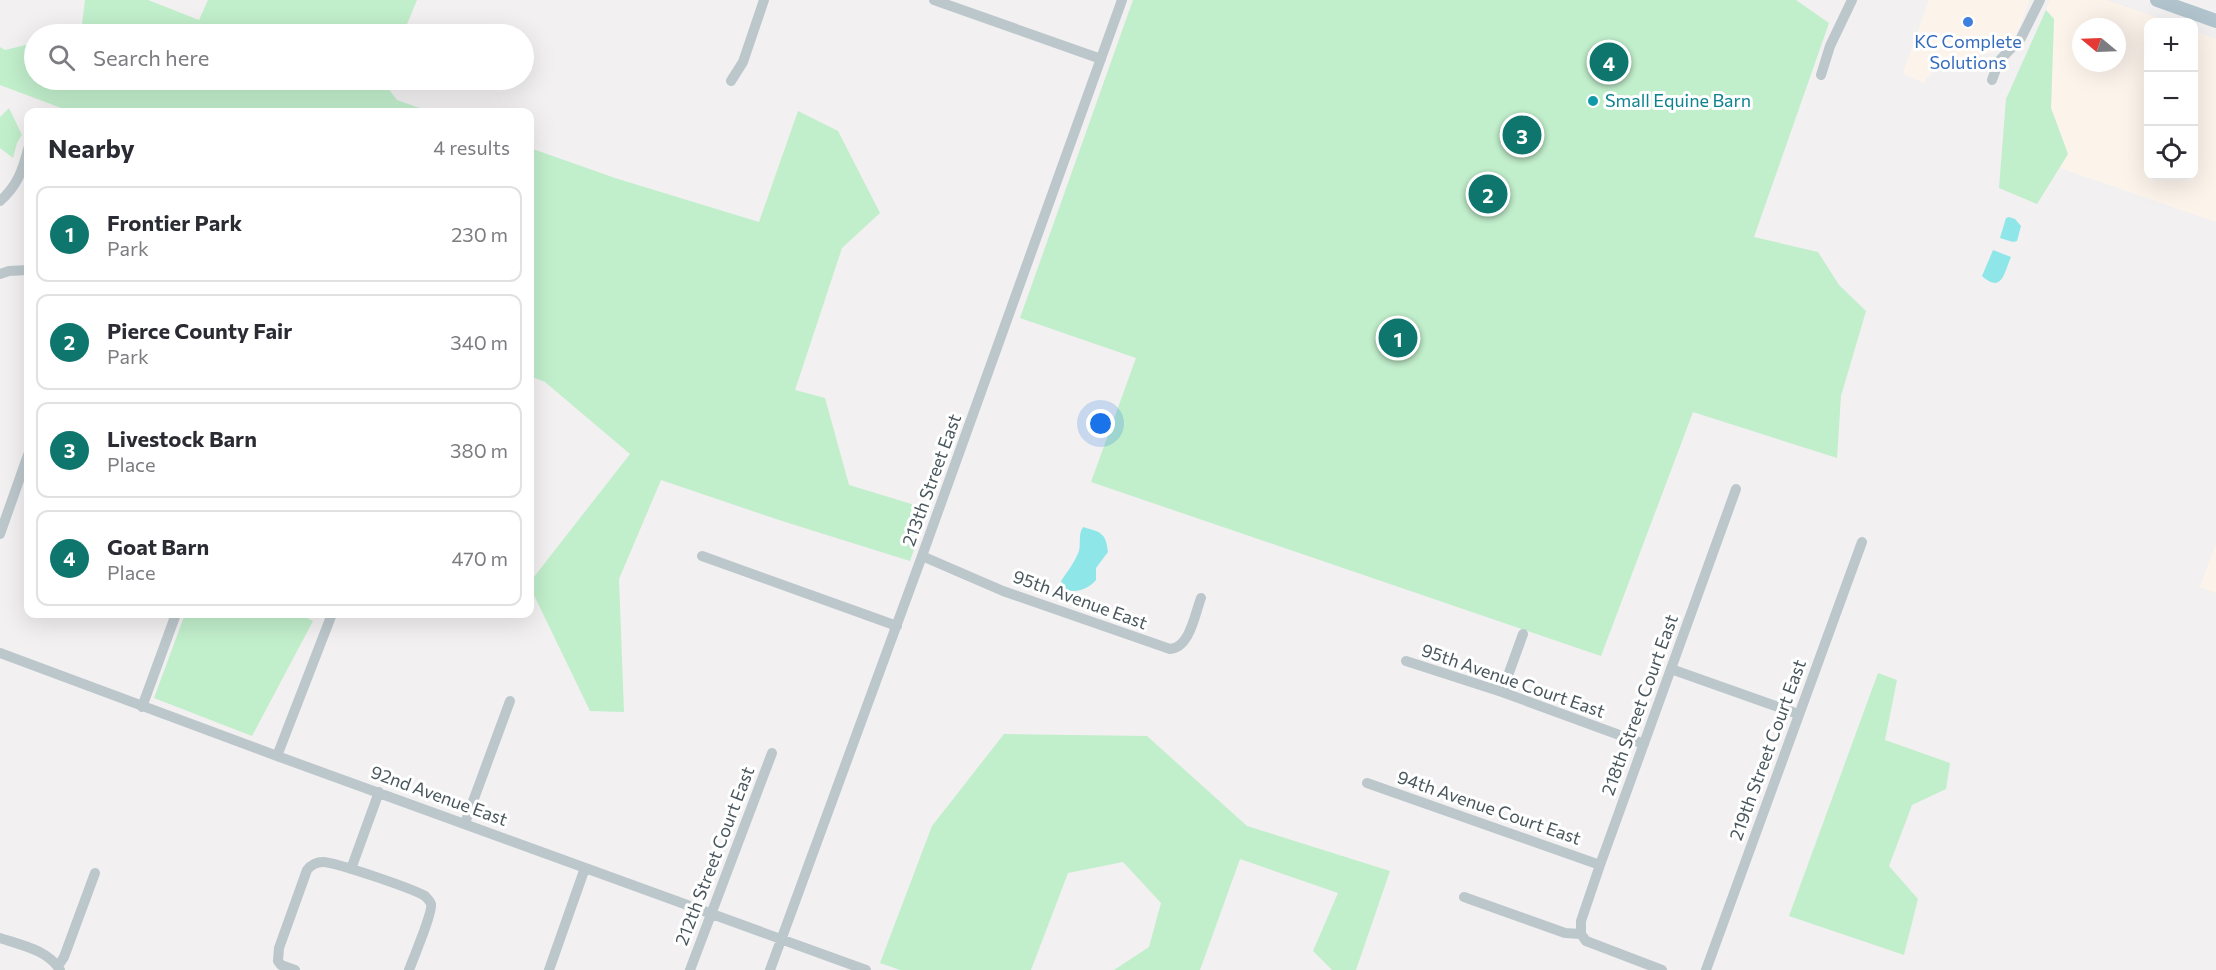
<!DOCTYPE html>
<html lang="en">
<head>
<meta charset="utf-8">
<style>
	body { margin:0; font-family:Commissioner,sans-serif; background:#f7f7f7; color:#2b2b33 }
	.controls { position:absolute; right:18px; top:18px; display:grid; overflow:hidden; border-radius:12px; box-shadow:0 6px 24px #0002 }
	.controls button { width:54px; height:54px; display:grid; place-items:center; padding:0; border:0; border-bottom:2px solid #e1e1e2; background:#fff; color:#2b2b33; font:30px sans-serif }
	.compass { position:absolute; left:2072px; top:18px; width:54px; height:54px; border-radius:50%; background:#fff; box-shadow:0 6px 24px #0002; rotate:289deg }
	.you { position:absolute; left:1101px; top:424px; width:21px; height:21px; margin:-15px; border:4px solid #fff; border-radius:50%; background:#1a73e8; box-shadow:0 0 0 9px #1a73e833 }
	.badge { display:grid; place-items:center; width:39px; height:39px; border-radius:50%; background:#0f766e; color:#fff; font-size:20px; font-weight:700 }
	.pin { position:absolute; translate:-50% -50%; border:3px solid #fff; box-shadow:0 2px 6px #0006 }
	.list { margin:0; padding:0; list-style:none }
	h2 { display:flex; justify-content:space-between; align-items:center; height:78px; margin:0; padding:0 24px; font-size:26px }
	h2 small { font-size:20px; font-weight:400; color:#7c7c81 }
	.list li { display:grid; grid-template-columns:39px 1fr auto; gap:18px; align-items:center; box-sizing:border-box; height:96px; margin:0 12px 12px; padding:0 12px; border:2px solid #e1e1e2; border-radius:12px }
	.list b { display:block; font-size:22px; white-space:nowrap }
	.list p { margin:0; font-size:20px; white-space:nowrap; color:#7c7c81 }
	.list em { font-size:20px; font-style:normal; color:#7c7c81 }
	.icon { flex:none; width:33px; height:33px; fill:none; stroke:currentColor; stroke-width:2; stroke-linecap:round; stroke-linejoin:round }
	.map { position:relative; flex:none; width:2216px; height:970px; overflow:hidden }
	.search { position:absolute; background:#fff; box-shadow:0 6px 24px #0002; left:24px; top:24px; width:510px; height:66px; display:flex; align-items:center; gap:15px; box-sizing:border-box; padding:0 21px; border-radius:33px; color:#7c7c81; font-size:22px }
	.panel { position:absolute; background:#fff; box-shadow:0 6px 24px #0002; left:24px; top:108px; width:510px; height:510px; border-radius:12px }
	.map>svg:first-child { display:block }
	.commercial { fill:#fcf4eb; fill-rule:evenodd }
	.green { fill:#c1eecb }
	.water { fill:#8fe6e9 }
	.lines { fill:none; stroke-linecap:round; stroke-linejoin:round }
	.minor { stroke:#bcc7cc; stroke-width:10 }
	.major { stroke:#b1c4ce; stroke-width:14 }
	.shop-dot { fill:#3f7fe0; stroke:#fff; stroke-width:2 }
	.culture-dot { fill:#0f9aa8; stroke:#fff; stroke-width:2 }
	.labels { text-anchor:middle; stroke-width:6; stroke-linejoin:round; paint-order:stroke }
	.shop-label { font-size:18px; fill:#366cbe; stroke:#fff }
	.culture-label { font-size:18px; fill:#0d838f; stroke:#fff; text-anchor:start }
	.street-label { font-size:18px; fill:#49575d; stroke:#fff }
</style>
</head>
<body>
<div class="map">
<svg width="2216" height="970" viewBox="0 0 2216 970">
	<rect width="100%" height="100%" fill="#f2f0f1"/>
	<!-- commercial -->
	<path class="commercial" d="M 1929,0 L 2030,0 L 2016,35 L 2003,49 L 1937,67 L 1923,83 L 1903,73 Z
		M 2050,0 L 2106,0 L 2170,22 L 2148,22 L 2148,176 L 2194,176 L 2194,31 L 2216,39 L 2216,222 L 2060,168 L 2068,154 L 2051,108 L 2054,19 L 2046,10 ZM 2081,27 L 2117,27 L 2117,63 L 2081,63 Z
		M 2216,544 L 2216,593 L 2200,587 Z"/>
	<!-- green -->
	<path class="green" d="M 85,0 L 148,0 L 199,20 L 208,0 L 417,0 L 403,34 L 73,34 L 81,32 Z
		M 1133,0 L 1796,0 L 1829,23 L 1754,237 L 1818,252 L 1839,285 L 1866,311 L 1841,396 L 1837,458 L 1693,412 L 1601,656 L 1091,482 L 1136,358 L 1020,318 Z
		M 2046,10 L 2054,19 L 2051,108 L 2068,154 L 2037,204 L 1999,188 L 2006,99 Z
		M 34,43 L 34,80 L 385,80 L 384,83 L 397,100 L 431,112 L 72,112 L 0,85 L 0,47 L 5,50 Z
		M 9,108 L 22,135 L 17,143 L 13,158 L 0,148 L 0,117 Z
		M 798,111 L 838,131 L 880,213 L 842,248 L 795,390 L 825,398 L 849,485 L 928,509 L 910,561 L 779,520 L 661,480 L 619,579 L 624,712 L 590,711 L 530,587 L 530,582 L 630,454 L 545,382 L 530,376 L 530,148 L 615,178 L 759,222 Z
		M 185,614 L 299,614 L 313,621 L 252,736 L 154,698 Z
		M 1878,673 L 1897,680 L 1885,740 L 1950,763 L 1946,789 L 1912,805 L 1889,866 L 1918,899 L 1904,955 L 1789,916 Z
		M 1004,734 L 1147,736 L 1247,826 L 1390,871 L 1356,970 L 1332,970 L 1313,951 L 1338,893 L 1240,859 L 1200,970 L 1114,970 L 1149,947 L 1161,903 L 1123,862 L 1068,873 L 1031,970 L 900,970 L 880,963 L 932,826 Z"/>
	<!-- water -->
	<path class="water" d="M 2009,217 L 2015,219 L 2021,226 L 2017,241 L 2013,242 L 2000,238 L 2006,218 Z
		M 1993,250 L 2011,257 C 2004,273 2002,294 1982,276 Z
		M 1083,527 C 1100,532 1106,532 1108,552 L 1096,568 L 1096,580 C 1088,589 1078,593 1066,590 L 1061,581 C 1067,572 1075,562 1079,551 C 1081,543 1078,534 1083,527 Z"/>
	<g class="lines">
		<!-- minor -->
		<path class="minor" d="M 934,0 L 1101,59
			M 1821,75 L 1830,46 L 1852,0
			M 1992,80 L 1999,61 L 2021,38 L 2040,0
			M 731,81 L 743,62 L 764,0
			M 0,201 C 17,186 23,170 28,149
			M 0,274 L 9,271 L 28,270
			M 0,534 L 28,455
			M 702,556 L 897,626
			M 922,556 L 1003,591 L 1170,649 C 1190,648 1195,613 1201,598
			M 0,653 L 277,756 L 866,970
			M 1406,661 L 1502,692 L 1644,744
			M 1671,669 L 1798,714
			M 1502,692 L 1523,634
			M 142,707 L 176,614
			M 277,756 L 332,614
			M 1367,783 L 1600,865
			M 465,823 L 510,701
			M 351,869 L 379,792
			M 1464,897 L 1565,933 L 1581,934 L 1586,941 L 1594,944 L 1662,970
			M 1581,934 L 1581,921 L 1600,865 L 1736,489
			M 0,938 C 21,945 48,950 60,970
			M 58,966 L 64,957 L 95,873
			M 295,970 L 281,965 L 278,961 L 279,948 L 307,870 C 311,865 316,862 323,862 C 335,862 414,889 425,896 C 427,898 430,901 431,904 C 433,912 413,959 409,970
			M 549,970 L 585,868
			M 690,970 L 772,753
			M 770,970 L 922,556 L 1122,0
			M 1706,970 L 1862,542"/>
		<!-- major -->
		<path class="major" d="M 2157,0 L 2216,21"/>
	</g>
	<!-- markers -->
	<circle class="shop-dot" cx="1968" cy="22" r="6"/>
	<circle class="culture-dot" cx="1593" cy="101" r="6"/>
	<g class="labels">
		<!-- shop labels -->
		<g class="shop-label">
			<text x="1968" y="48">KC Complete<tspan x="1968" dy="21">Solutions</tspan></text>
		</g>
		<!-- culture labels -->
		<g class="culture-label">
			<text x="1605" y="107">Small Equine Barn</text>
		</g>
		<!-- street labels -->
		<g class="street-label">
			<text transform="translate(932 480) rotate(-70)" y="6">213th Street East</text>
			<text transform="translate(1080 600) rotate(20)" y="6">95th Avenue East</text>
			<text transform="translate(1513 681) rotate(19)" y="6">95th Avenue Court East</text>
			<text transform="translate(1640 705) rotate(-70)" y="6">218th Street Court East</text>
			<text transform="translate(1768 750) rotate(-70)" y="6">219th Street Court East</text>
			<text transform="translate(439 796) rotate(20)" y="6">92nd Avenue East</text>
			<text transform="translate(1489 808) rotate(19)" y="6">94th Avenue Court East</text>
			<text transform="translate(715 856) rotate(-69)" y="6">212th Street Court East</text>
		</g>
	</g>
</svg>
<div class="controls">
<button>+</button>
<button>−</button>
<button><svg class="icon" aria-label="locate" viewBox="0 0 24 24"><circle cx="12" cy="12" r="6"/><path d="M12 2v4M12 18v4M2 12h4M18 12h4"/></svg></button>
</div>
<svg class="compass" viewBox="-18 -18 36 36"><path d="M0-13l5 13h-10z" fill="#e53935"/><path d="M0 13l5-13h-10z" fill="#7c7c81"/></svg>
<div class="you"></div>
<div class="pin badge" style="left:1398px;top:338px">1</div>
<div class="pin badge" style="left:1488px;top:194px">2</div>
<div class="pin badge" style="left:1522px;top:135px">3</div>
<div class="pin badge" style="left:1609px;top:62px">4</div>
<div class="search"><svg class="icon" aria-label="search" viewBox="0 0 24 24"><circle cx="10" cy="10" r="6"/><path d="M15 15l6 6"/></svg>Search here</div>
<section class="panel">
<h2>Nearby<small>4 results</small></h2>
<ul class="list">
<li><span class="badge">1</span><div><b>Frontier Park</b><p>Park</p></div><em>230 m</em></li>
<li><span class="badge">2</span><div><b>Pierce County Fair</b><p>Park</p></div><em>340 m</em></li>
<li><span class="badge">3</span><div><b>Livestock Barn</b><p>Place</p></div><em>380 m</em></li>
<li><span class="badge">4</span><div><b>Goat Barn</b><p>Place</p></div><em>470 m</em></li>
</ul>
</section>
</div>
</body>
</html>
